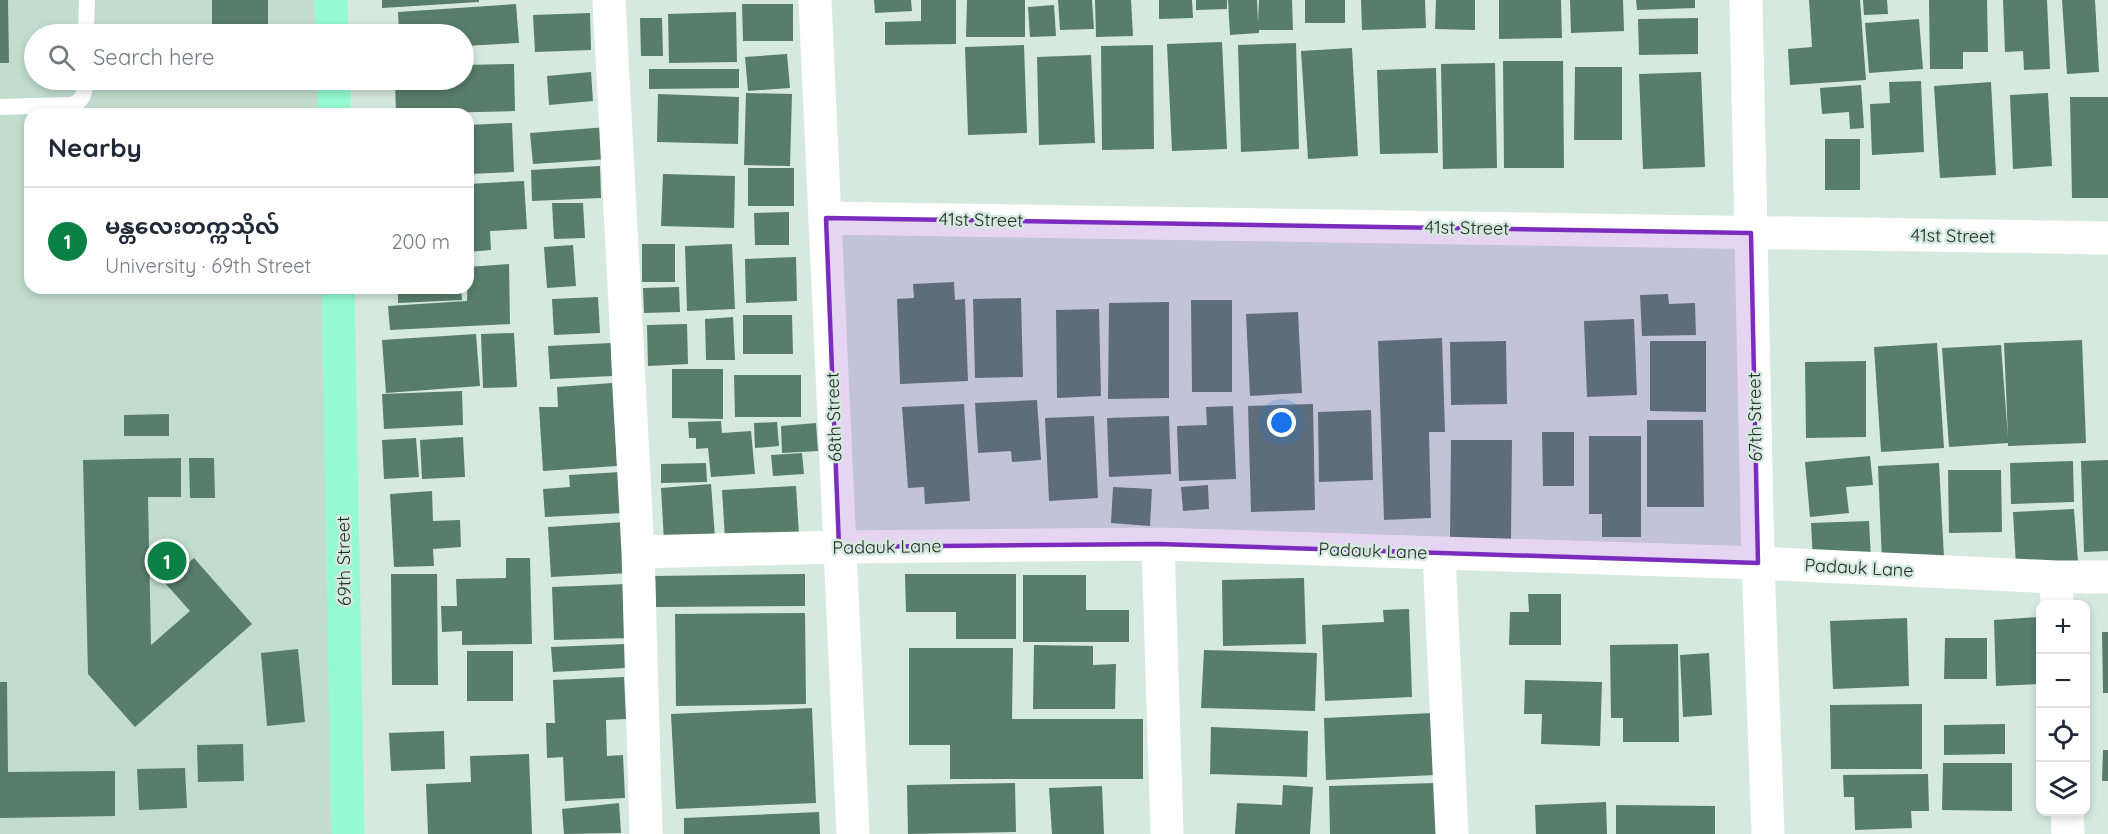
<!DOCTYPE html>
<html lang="en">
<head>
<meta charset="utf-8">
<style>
	body { margin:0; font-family:Quicksand,"Noto Sans Myanmar",sans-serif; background:#f6f6f7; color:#1f2937 }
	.controls { position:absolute; right:18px; bottom:18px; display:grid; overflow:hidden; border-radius:12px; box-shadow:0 3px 9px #0003 }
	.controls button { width:54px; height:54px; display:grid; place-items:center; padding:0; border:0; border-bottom:2px solid #e0e1e3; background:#fff; color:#1f2937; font:30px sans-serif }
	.you { position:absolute; left:1282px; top:423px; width:21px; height:21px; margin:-15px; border:4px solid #fff; border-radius:50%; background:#1a73e8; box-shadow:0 0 0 9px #1a73e833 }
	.badge { display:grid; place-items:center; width:39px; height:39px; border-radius:50%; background:#0b8043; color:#fff; font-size:20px; font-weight:700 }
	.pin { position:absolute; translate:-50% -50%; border:3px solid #fff; box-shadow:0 2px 6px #0006 }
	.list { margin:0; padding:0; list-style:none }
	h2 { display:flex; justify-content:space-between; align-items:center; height:78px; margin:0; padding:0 24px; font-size:26px }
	h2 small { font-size:20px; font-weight:400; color:#747a83 }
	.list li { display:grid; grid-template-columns:39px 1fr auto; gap:18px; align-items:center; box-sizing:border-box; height:108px; padding:0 24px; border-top:2px solid #e0e1e3 }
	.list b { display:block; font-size:22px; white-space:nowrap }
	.list p { margin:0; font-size:20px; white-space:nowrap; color:#747a83 }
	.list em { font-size:20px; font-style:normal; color:#747a83 }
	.icon { flex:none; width:33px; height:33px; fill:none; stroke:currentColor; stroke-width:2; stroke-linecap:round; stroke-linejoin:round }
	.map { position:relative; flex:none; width:2108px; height:834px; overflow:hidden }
	.search { position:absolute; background:#fff; box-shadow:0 3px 9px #0003; left:24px; top:24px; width:450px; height:66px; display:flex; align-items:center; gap:15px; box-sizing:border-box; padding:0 21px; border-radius:33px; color:#747a83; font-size:22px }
	.panel { position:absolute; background:#fff; box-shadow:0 3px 9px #0003; left:24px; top:108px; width:450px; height:186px; border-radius:18px }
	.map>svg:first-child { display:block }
	.built { fill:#c2ddce }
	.building { fill:#587d6a }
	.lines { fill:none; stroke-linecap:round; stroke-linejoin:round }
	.service { stroke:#fff; stroke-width:16 }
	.minor { stroke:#fff; stroke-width:33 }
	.primary { stroke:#95fad1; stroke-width:33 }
	.marked { fill:#7b2cbf; fill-opacity:0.2; stroke:#7b2cbf; stroke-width:4.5; stroke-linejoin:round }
	.labels { text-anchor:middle; stroke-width:5; stroke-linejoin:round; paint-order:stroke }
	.street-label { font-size:18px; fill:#222a26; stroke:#d5e9de }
</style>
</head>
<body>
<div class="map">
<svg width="2108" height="834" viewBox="0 0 2108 834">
	<rect width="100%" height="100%" fill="#d5e9de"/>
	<!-- built -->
	<path class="built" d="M 0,0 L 321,0 L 322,34 L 34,34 L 34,80 L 323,80 L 324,114 L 30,114 L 30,288 L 328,288 L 341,834 L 0,834 Z"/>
	<!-- building -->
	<path class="building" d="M 0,0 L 8,0 L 9,63 L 0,63 Z
		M 212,0 L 268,0 L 268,34 L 212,34 Z
		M 382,0 L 479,0 L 479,2 L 382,8 Z
		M 874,0 L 911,0 L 912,11 L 875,13 Z
		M 921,0 L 956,0 L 956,44 L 885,45 L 885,22 L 921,21 Z
		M 967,0 L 1025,0 L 1025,37 L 966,37 Z
		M 1058,0 L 1092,0 L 1094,29 L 1060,30 Z
		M 1095,0 L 1131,0 L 1133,36 L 1096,37 Z
		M 1159,0 L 1192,0 L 1193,18 L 1159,19 Z
		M 1196,0 L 1227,0 L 1227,9 L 1196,10 Z
		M 1228,0 L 1257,0 L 1258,22 L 1259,0 L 1292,0 L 1293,30 L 1259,30 L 1259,33 L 1230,35 Z
		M 1305,0 L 1345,0 L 1345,23 L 1305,23 Z
		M 1361,0 L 1425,0 L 1426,28 L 1362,30 Z
		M 1436,0 L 1475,0 L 1475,30 L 1435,29 Z
		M 1499,0 L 1561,0 L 1562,38 L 1499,39 Z
		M 1570,0 L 1623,0 L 1624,31 L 1571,33 Z
		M 1636,0 L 1695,0 L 1695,8 L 1637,10 Z
		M 1809,0 L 1860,0 L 1866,80 L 1790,85 L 1788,49 L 1812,47 Z
		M 1863,0 L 1887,0 L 1888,14 L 1864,15 Z
		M 1929,0 L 1987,0 L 1988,52 L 1963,52 L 1963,69 L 1930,69 Z
		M 2003,0 L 2047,0 L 2050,69 L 2024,70 L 2023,51 L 2005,52 Z
		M 2062,0 L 2095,0 L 2099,72 L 2067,74 Z
		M 516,4 L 519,43 L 464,46 L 464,34 L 399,34 L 398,12 Z
		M 742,4 L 793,4 L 793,41 L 743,41 Z
		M 1054,5 L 1056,36 L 1030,37 L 1028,7 Z
		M 736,12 L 737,62 L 669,63 L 668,14 Z
		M 590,13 L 591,50 L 535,52 L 533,15 Z
		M 640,18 L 662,18 L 663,56 L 641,56 Z
		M 1698,18 L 1698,54 L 1639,55 L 1638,19 Z
		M 1919,19 L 1923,69 L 1869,73 L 1865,23 Z
		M 1222,42 L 1227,149 L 1172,151 L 1167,44 Z
		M 1296,43 L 1299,149 L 1241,152 L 1238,45 Z
		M 1024,45 L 1027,133 L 968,135 L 965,47 Z
		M 1153,45 L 1154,149 L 1102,150 L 1101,46 Z
		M 1352,48 L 1358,156 L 1308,159 L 1301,51 Z
		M 787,54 L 790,88 L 748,91 L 745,57 Z
		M 1091,55 L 1095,143 L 1039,145 L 1037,57 Z
		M 1503,61 L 1563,61 L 1564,168 L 1504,168 Z
		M 1495,63 L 1497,168 L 1443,169 L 1441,64 Z
		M 514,64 L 515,111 L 396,114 L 395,80 L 464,80 L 464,65 Z
		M 1575,67 L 1622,67 L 1622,140 L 1574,140 Z
		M 1436,68 L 1438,153 L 1380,154 L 1377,70 Z
		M 649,69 L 739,69 L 739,88 L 649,89 Z
		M 591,72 L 593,101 L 549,105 L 547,76 Z
		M 1701,72 L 1705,167 L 1643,169 L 1639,74 Z
		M 1921,81 L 1924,152 L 1872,155 L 1870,104 L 1890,103 L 1889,82 Z
		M 1991,82 L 1996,175 L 1940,178 L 1934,86 Z
		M 1861,85 L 1864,128 L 1850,129 L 1849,112 L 1822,114 L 1820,88 Z
		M 746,93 L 792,94 L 790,166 L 744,165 Z
		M 2048,93 L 2052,166 L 2013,169 L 2010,95 Z
		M 658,94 L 739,97 L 738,144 L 657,142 Z
		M 2070,97 L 2108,97 L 2108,198 L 2072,198 Z
		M 512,123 L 514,172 L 468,174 L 468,125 Z
		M 607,127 L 609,159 L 533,164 L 530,133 Z
		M 1825,139 L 1860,139 L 1860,190 L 1825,190 Z
		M 600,166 L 601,198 L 532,201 L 531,170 Z
		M 748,168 L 794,168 L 794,206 L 748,206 Z
		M 663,174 L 735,176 L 734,228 L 661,226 Z
		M 524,181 L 527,229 L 490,231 L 491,250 L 468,252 L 468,184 Z
		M 552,203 L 583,203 L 585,238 L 554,239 Z
		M 789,212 L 789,245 L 755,245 L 754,213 Z
		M 642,244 L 675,244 L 675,282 L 642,282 Z
		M 732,244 L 735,309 L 687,311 L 685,246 Z
		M 573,245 L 576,286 L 547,288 L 544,247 Z
		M 796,257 L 797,301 L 746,303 L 745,259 Z
		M 509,264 L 510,324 L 390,330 L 388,306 L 467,301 L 468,267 Z
		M 954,282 L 955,300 L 965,299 L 968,381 L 900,384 L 897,299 L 914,298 L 913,284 Z
		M 679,287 L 680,312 L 644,313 L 643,288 Z
		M 398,288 L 461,288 L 462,300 L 398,303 Z
		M 1668,294 L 1669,304 L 1695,303 L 1696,335 L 1642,336 L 1640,295 Z
		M 598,297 L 600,333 L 554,335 L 552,299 Z
		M 1021,298 L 1023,377 L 975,378 L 973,299 Z
		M 1191,300 L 1232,300 L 1232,392 L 1192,392 Z
		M 1169,302 L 1169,398 L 1108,399 L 1109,303 Z
		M 1099,309 L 1101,396 L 1057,398 L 1056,310 Z
		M 1298,312 L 1302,393 L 1250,396 L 1246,314 Z
		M 743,315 L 792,315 L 793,354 L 743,354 Z
		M 733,317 L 735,360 L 706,360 L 705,319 Z
		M 1634,319 L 1637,395 L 1587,397 L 1584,321 Z
		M 687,324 L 688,364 L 648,366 L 647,325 Z
		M 514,333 L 517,387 L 483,388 L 481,334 Z
		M 476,334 L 480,386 L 386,393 L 382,340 Z
		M 1442,338 L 1445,432 L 1429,432 L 1431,518 L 1384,520 L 1378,341 Z
		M 2082,340 L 2086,443 L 2008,446 L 2008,443 L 1949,447 L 1942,348 L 2001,345 L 2008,438 L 2004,343 Z
		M 1506,341 L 1507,404 L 1451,405 L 1450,342 Z
		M 1650,341 L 1706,341 L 1706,412 L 1650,411 Z
		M 611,343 L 612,376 L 550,379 L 548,346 Z
		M 1937,343 L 1944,448 L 1881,452 L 1874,347 Z
		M 1866,361 L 1866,437 L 1806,438 L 1805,362 Z
		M 672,369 L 723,369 L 723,419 L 672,418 Z
		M 734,375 L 801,375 L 801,417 L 735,417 Z
		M 612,383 L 617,466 L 543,471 L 539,407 L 558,407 L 557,387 Z
		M 462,391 L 463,425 L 384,429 L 382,394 Z
		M 1037,400 L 1041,460 L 1012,462 L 1011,451 L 978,453 L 975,403 Z
		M 964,404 L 970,501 L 925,504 L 924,487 L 908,488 L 902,407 Z
		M 1313,404 L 1315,510 L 1251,512 L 1248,406 Z
		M 1233,406 L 1236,479 L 1179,481 L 1177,426 L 1207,425 L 1206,407 Z
		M 1371,410 L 1373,480 L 1319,482 L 1318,412 Z
		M 169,414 L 169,436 L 124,436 L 124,415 Z
		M 1094,416 L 1098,498 L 1049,501 L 1045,418 Z
		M 1169,416 L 1171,474 L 1109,477 L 1107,418 Z
		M 1647,420 L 1703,420 L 1704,507 L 1647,507 Z
		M 721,421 L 722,433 L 751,431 L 755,474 L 711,477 L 708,448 L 696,449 L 696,438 L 689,438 L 688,422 Z
		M 777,422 L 779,446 L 755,448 L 754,423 Z
		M 816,423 L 818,451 L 782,453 L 781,426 Z
		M 1542,432 L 1574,432 L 1574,486 L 1543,486 Z
		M 1589,436 L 1641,436 L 1641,537 L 1602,537 L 1602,514 L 1589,514 Z
		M 463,437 L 465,477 L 422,479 L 420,440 Z
		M 416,438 L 419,477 L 384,479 L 382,440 Z
		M 1451,440 L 1512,440 L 1511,539 L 1450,539 Z
		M 802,453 L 804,474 L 773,476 L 771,455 Z
		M 1870,456 L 1873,485 L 1846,487 L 1849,513 L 1810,517 L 1805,462 Z
		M 181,458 L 181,497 L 148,497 L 151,645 L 190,611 L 165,583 L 194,558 L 252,624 L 135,727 L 88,674 L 83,460 Z
		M 189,458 L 214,458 L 215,498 L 190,498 Z
		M 2108,460 L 2108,551 L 2084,552 L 2081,461 Z
		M 2073,461 L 2074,502 L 2011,504 L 2010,463 Z
		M 706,463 L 707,482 L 661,483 L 661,464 Z
		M 1939,463 L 1944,558 L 1882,561 L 1878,466 Z
		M 1948,470 L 2001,470 L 2002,532 L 1949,533 Z
		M 621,472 L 624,513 L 545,517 L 543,489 L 570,487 L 569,475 Z
		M 711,484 L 715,537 L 664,541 L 661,488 Z
		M 1208,485 L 1209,509 L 1183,511 L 1181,487 Z
		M 796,486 L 799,535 L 725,538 L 722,490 Z
		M 1113,487 L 1152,489 L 1150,526 L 1111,523 Z
		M 432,491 L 433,521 L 460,520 L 461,547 L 433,549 L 434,566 L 394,567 L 390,494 Z
		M 2074,509 L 2078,562 L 2016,566 L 2013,512 Z
		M 1869,521 L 1871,559 L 1813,561 L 1811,523 Z
		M 626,522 L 629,573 L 551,577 L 548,527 Z
		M 506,558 L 530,558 L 532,644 L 462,645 L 462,631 L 442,632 L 441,606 L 457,606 L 456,579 L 506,578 Z
		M 391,574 L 437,574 L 438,685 L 392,685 Z
		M 805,574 L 805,606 L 656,607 L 655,576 Z
		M 905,574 L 1016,574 L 1016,639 L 956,639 L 956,612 L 906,612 Z
		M 1023,575 L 1086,575 L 1086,610 L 1129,610 L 1129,642 L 1023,642 Z
		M 1304,578 L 1306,644 L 1223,646 L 1222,580 Z
		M 628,584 L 630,638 L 554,640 L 552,587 Z
		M 1528,594 L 1561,594 L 1561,645 L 1509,645 L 1510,612 L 1529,612 Z
		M 1409,609 L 1412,697 L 1325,701 L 1322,625 L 1384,622 L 1383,610 Z
		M 805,613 L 806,704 L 676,706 L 675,614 Z
		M 2039,617 L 2040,684 L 1996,686 L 1994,620 Z
		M 1907,618 L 1909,686 L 1833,689 L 1830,621 Z
		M 2102,632 L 2108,632 L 2108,693 L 2103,693 Z
		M 1945,638 L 1987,638 L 1987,679 L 1944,679 Z
		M 625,644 L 626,668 L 553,672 L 551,647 Z
		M 1678,644 L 1679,742 L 1623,742 L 1623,718 L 1611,718 L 1610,645 Z
		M 1034,645 L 1093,646 L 1093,665 L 1116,664 L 1115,709 L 1033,709 Z
		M 909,648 L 1013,648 L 1012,719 L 1143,719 L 1143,779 L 950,779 L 950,745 L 909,745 Z
		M 298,649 L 305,722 L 267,726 L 261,653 Z
		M 1204,650 L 1317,653 L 1315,711 L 1201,708 Z
		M 467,651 L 513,651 L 513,701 L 467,701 Z
		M 1709,653 L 1712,715 L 1683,717 L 1680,655 Z
		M 624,677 L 626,719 L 606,720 L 607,756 L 623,755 L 625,798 L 565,801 L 563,757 L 547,758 L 546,723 L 555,723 L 553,680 Z
		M 1525,680 L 1602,682 L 1600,746 L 1541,744 L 1542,714 L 1524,714 Z
		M 0,682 L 7,682 L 8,772 L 115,771 L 115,816 L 0,818 Z
		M 1922,704 L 1922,769 L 1831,769 L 1830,705 Z
		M 812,708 L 816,803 L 676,809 L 671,714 Z
		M 1433,713 L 1435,775 L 1326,780 L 1324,718 Z
		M 2005,724 L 2005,754 L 1944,755 L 1944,725 Z
		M 1211,727 L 1308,731 L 1307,777 L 1210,774 Z
		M 444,731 L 445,769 L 391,771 L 389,733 Z
		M 243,744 L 244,781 L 198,782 L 197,745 Z
		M 2103,750 L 2108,750 L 2108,781 L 2102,781 Z
		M 529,754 L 532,834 L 428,834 L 426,784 L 471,782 L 470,756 Z
		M 1943,763 L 2012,763 L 2012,811 L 1942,810 Z
		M 185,768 L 187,808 L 139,810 L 137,769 Z
		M 1928,774 L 1929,811 L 1911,811 L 1912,828 L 1855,830 L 1854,797 L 1844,797 L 1843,775 Z
		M 1015,783 L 1016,832 L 908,834 L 907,785 Z
		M 1436,783 L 1438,834 L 1330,834 L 1329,786 Z
		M 1283,785 L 1313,787 L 1310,834 L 1235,834 L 1237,803 L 1282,805 Z
		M 1102,786 L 1104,834 L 1052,834 L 1049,788 Z
		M 1606,802 L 1607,834 L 1536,834 L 1535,805 Z
		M 619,803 L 621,833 L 564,834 L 562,809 Z
		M 1616,805 L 1715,806 L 1715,834 L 1616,834 Z
		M 819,812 L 820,834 L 684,834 L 684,818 Z"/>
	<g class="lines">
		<!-- service -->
		<path class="service" d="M 86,34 L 87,0
			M 0,107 L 71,105 C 84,101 85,92 85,80"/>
		<!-- minor -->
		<path class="minor" d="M 609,0 L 638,552 L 646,834
			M 815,0 L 853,834
			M 1746,0 L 1758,563 L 1768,834
			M 826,218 L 2108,238
			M 1158,544 L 1167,834
			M 638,552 L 839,547 L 1158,544 L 1758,563 L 2056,577 L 2108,577
			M 1439,554 L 1452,834
			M 2056,577 L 2057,604
			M 2067,812 L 2068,834"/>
		<!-- primary -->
		<path class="primary" d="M 331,0 L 332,34
			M 334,80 L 334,114
			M 338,288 L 348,834"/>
	</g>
	<!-- marked area -->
	<path class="marked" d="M 826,218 L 1751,233 L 1758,563 L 1158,544 L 839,547 Z"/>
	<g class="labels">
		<!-- street labels -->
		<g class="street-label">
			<text transform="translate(981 220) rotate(1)" y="6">41st Street</text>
			<text transform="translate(1467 228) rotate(1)" y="6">41st Street</text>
			<text transform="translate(1953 236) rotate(1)" y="6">41st Street</text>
			<text transform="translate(834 417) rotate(-92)" y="6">68th Street</text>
			<text transform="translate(1755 417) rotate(-91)" y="6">67th Street</text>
			<text transform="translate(887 547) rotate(-1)" y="6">Padauk Lane</text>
			<text transform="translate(1373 551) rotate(2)" y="6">Padauk Lane</text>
			<text transform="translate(344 561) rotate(-91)" y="6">69th Street</text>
			<text transform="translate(1859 568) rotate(3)" y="6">Padauk Lane</text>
		</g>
	</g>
</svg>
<div class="controls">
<button>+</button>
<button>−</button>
<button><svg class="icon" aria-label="locate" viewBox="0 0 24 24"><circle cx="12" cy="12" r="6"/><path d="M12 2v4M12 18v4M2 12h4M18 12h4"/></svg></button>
<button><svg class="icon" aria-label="layers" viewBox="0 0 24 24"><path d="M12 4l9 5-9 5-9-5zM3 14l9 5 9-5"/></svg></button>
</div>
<div class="you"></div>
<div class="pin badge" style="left:167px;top:561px">1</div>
<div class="search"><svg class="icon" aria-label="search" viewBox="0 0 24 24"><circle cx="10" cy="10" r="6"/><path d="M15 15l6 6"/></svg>Search here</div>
<section class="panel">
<h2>Nearby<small></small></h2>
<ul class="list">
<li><span class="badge">1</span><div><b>မန္တလေးတက္ကသိုလ်</b><p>University · 69th Street</p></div><em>200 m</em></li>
</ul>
</section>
</div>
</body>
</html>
